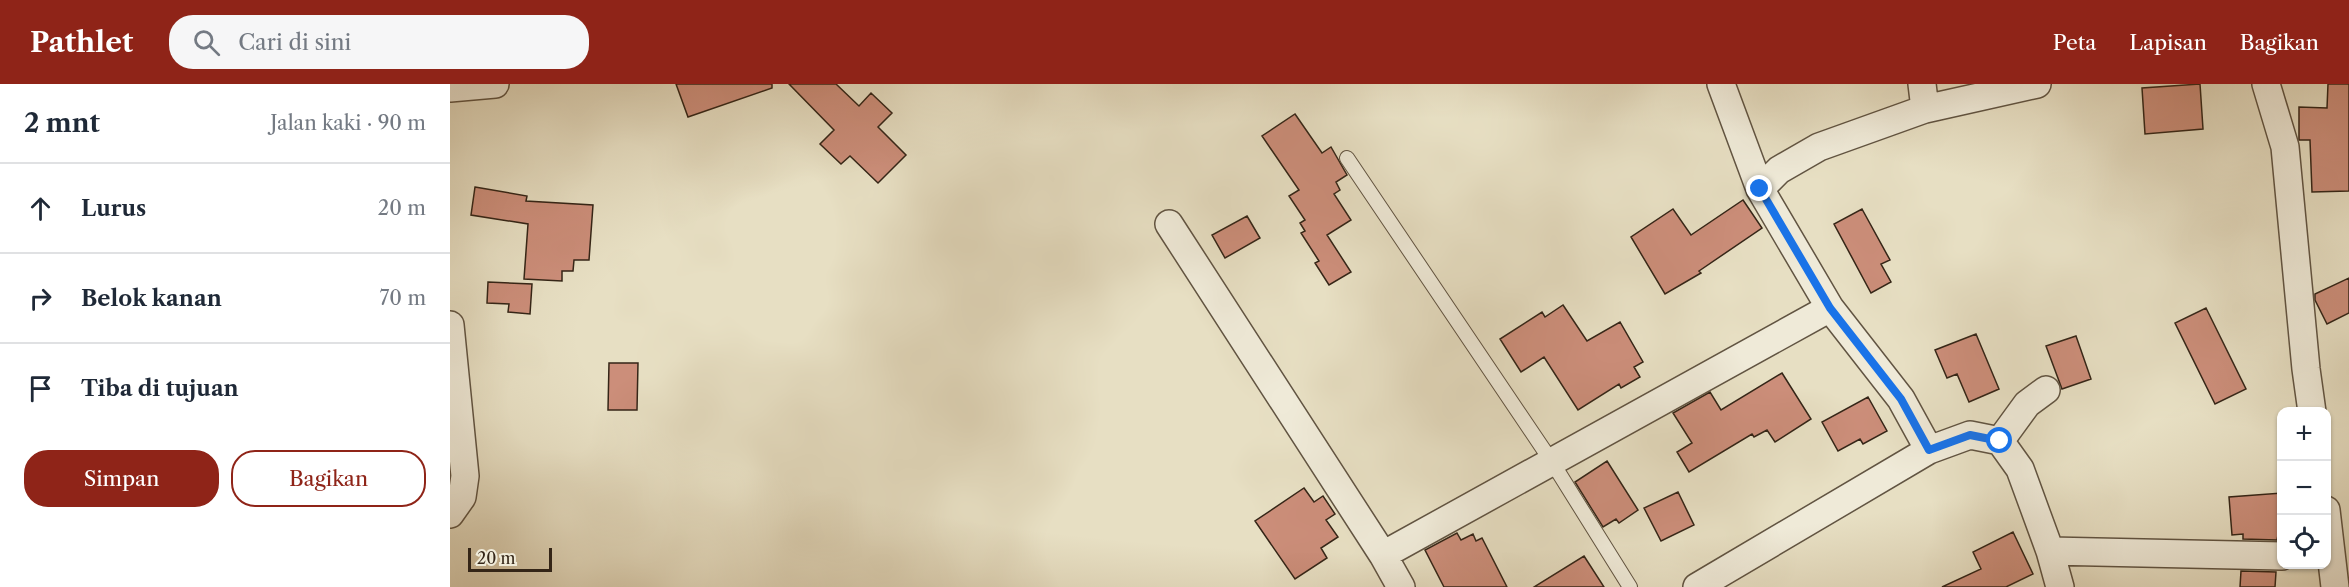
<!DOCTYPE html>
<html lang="id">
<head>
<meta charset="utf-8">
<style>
	body { margin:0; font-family:"Libre Caslon Text",serif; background:#f6f6f7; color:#1f2937 }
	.controls { position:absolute; right:18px; bottom:18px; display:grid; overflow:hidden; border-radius:12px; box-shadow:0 2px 4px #0004 }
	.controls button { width:54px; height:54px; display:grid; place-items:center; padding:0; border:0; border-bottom:2px solid #e0e1e3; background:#fff; color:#1f2937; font:30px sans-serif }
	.scale { position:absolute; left:18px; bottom:15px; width:84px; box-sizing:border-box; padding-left:6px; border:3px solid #342517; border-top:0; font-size:16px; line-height:21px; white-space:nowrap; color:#342517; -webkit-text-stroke:4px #efead8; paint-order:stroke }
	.stop { position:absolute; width:18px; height:18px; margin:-14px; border:4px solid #1a73e8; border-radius:50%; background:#fff }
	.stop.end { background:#1a73e8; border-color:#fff; box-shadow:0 2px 6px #0008 }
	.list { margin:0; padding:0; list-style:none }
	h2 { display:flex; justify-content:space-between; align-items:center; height:78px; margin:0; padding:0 24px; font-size:26px }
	h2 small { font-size:20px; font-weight:400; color:#747a83 }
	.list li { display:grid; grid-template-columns:39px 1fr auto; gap:18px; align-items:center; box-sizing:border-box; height:90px; padding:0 24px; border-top:2px solid #e0e1e3 }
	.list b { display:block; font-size:22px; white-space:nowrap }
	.list em { font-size:20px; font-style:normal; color:#747a83 }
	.actions { display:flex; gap:12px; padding:18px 24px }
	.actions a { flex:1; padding:14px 0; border:2px solid #8f2418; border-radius:24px; text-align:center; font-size:21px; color:#8f2418 }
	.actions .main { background:#8f2418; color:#fff }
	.icon { flex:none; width:33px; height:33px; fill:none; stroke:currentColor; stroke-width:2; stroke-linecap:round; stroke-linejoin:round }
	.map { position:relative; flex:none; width:1899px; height:503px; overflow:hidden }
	header { display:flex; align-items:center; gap:36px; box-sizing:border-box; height:84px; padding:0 30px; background:#8f2418; color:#fff }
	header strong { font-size:28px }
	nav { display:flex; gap:33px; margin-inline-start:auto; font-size:21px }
	.search { width:420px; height:54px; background:#f6f6f7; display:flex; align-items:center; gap:15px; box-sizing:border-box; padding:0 21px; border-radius:24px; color:#747a83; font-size:22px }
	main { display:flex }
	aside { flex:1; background:#fff }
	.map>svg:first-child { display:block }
	.building { fill:#cc8e7a; stroke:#342517; stroke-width:1.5 }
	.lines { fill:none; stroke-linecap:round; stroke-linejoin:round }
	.lane-casing { stroke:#615442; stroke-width:16 }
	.street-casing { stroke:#615442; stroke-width:30 }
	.lane { stroke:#efead8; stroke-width:14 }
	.street { stroke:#efead8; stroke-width:27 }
	.route { stroke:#1a73e8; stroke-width:8 }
</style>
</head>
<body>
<header>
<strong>Pathlet</strong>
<div class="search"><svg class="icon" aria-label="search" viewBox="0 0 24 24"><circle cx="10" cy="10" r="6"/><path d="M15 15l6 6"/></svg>Cari di sini</div>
<nav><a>Peta</a><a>Lapisan</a><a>Bagikan</a></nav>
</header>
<main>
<aside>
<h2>2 mnt<small>Jalan kaki · 90 m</small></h2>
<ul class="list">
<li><svg class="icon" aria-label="ahead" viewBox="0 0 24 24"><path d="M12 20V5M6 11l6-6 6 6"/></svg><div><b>Lurus</b></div><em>20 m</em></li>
<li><svg class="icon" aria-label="right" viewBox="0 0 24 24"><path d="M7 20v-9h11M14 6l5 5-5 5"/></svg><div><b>Belok kanan</b></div><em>70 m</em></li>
<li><svg class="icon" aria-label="arrive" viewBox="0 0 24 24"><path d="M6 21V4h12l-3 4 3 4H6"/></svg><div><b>Tiba di tujuan</b></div></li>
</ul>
<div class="actions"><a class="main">Simpan</a><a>Bagikan</a></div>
</aside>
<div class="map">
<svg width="1899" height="503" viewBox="0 0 1899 503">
	<rect width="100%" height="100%" fill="#e7dfc3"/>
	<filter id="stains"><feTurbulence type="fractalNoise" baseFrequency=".00333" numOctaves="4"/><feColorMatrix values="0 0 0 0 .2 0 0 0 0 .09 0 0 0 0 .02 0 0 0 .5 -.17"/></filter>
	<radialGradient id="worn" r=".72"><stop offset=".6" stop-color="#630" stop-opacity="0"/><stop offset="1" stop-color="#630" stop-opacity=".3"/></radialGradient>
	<!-- building -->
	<path class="building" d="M 226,0 L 322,0 L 322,4 L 238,33 Z
		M 339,0 L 386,0 L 409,22 L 421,9 L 442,29 L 428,43 L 456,71 L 428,99 L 400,72 L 391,80 L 370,60 L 384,46 Z
		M 1750,0 L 1753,45 L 1695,50 L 1692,4 Z
		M 1878,0 L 1899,0 L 1899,107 L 1862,108 L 1860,56 L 1849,56 L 1849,23 L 1877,24 Z
		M 845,30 L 872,69 L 881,63 L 897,91 L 886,98 L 890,106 L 884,110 L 901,136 L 877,151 L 901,188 L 879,201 L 865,179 L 869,177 L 851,149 L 855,147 L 850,139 L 855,136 L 839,112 L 849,106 L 812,52 Z
		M 25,103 L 77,112 L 76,117 L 143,121 L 139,176 L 124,176 L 123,187 L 112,187 L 112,197 L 74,195 L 78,140 L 21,131 Z
		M 1293,116 L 1312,144 L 1249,187 L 1251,189 L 1215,210 L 1181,153 L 1223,125 L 1241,151 Z
		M 1412,125 L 1440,176 L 1431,180 L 1441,198 L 1421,209 L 1384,140 Z
		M 797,132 L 810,154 L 775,174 L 762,151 Z
		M 1899,194 L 1899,229 L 1877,240 L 1865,216 L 1865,210 Z
		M 38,198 L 82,200 L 80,230 L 58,228 L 59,220 L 37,219 Z
		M 1113,221 L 1137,257 L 1170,238 L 1193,278 L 1184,283 L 1190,293 L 1171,304 L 1169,300 L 1128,326 L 1094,273 L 1071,288 L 1050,255 L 1092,228 L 1095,233 Z
		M 1756,224 L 1796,305 L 1765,320 L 1725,239 Z
		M 1526,250 L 1549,305 L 1519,318 L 1507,290 L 1497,294 L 1485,266 Z
		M 1626,252 L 1641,295 L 1612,305 L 1596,262 Z
		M 159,279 L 188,279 L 187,326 L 158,326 Z
		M 1332,289 L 1361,335 L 1325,358 L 1317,346 L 1304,353 L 1302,350 L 1239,388 L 1227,368 L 1242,359 L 1223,329 L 1260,308 L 1271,326 Z
		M 1418,313 L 1437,347 L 1413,360 L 1410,355 L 1388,367 L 1372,338 Z
		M 1157,377 L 1188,426 L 1169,439 L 1166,435 L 1153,443 L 1125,398 Z
		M 854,404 L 864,418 L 873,412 L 885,430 L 876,436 L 888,453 L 871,464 L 877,474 L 845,495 L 805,437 Z
		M 1228,408 L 1244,441 L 1211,457 L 1194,424 Z
		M 1832,409 L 1832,450 L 1828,451 L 1827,456 L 1793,455 L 1793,450 L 1782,451 L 1779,413 Z
		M 1563,448 L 1583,490 L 1556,503 L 1492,503 L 1531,485 L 1523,468 Z
		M 1007,449 L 1011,456 L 1023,450 L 1026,457 L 1032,454 L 1057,503 L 994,503 L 975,466 Z
		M 1134,472 L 1154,503 L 1084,503 Z
		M 1791,487 L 1826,488 L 1825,503 L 1790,503 Z"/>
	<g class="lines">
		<!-- lane casing -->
		<g class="lane-casing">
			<path id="lane" d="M 897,74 L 1102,378 L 1180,503"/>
		</g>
		<!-- street casing -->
		<g class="street-casing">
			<path id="street" d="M 1271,0 L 1310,105 L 1380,224 L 1451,315 L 1479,366
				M 1472,0 L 1475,25
				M 1816,0 L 1835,63 L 1856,285 L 1862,328
				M 0,4 L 45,0
				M 1310,105 L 1329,86 L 1369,63 L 1475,25 L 1587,0
				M 719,140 L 933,471 L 951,503
				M 0,241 L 15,392 L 12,413 L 0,430
				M 1596,306 L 1577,320 L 1550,357 L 1570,385 L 1600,467 L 1610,503
				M 1876,426 L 1885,503
				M 1600,467 L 1832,472
				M 933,471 L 1380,224
				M 1247,503 L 1479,366 L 1520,351 L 1550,357"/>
		</g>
		<!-- lane -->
		<use href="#lane" class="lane"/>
		<!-- street -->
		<use href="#street" class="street"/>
	</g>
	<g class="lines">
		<!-- route -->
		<path class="route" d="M 1310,105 L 1380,224 L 1451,315 L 1479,366 L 1520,351 L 1550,357"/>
	</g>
	<rect width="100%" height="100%" filter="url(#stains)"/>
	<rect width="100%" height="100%" fill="url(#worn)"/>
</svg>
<div class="controls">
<button>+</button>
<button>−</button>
<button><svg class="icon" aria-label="locate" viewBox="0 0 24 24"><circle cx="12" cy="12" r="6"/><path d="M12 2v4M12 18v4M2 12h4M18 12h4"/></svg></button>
</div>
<div class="scale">20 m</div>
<div class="stop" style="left:1550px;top:357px"></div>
<div class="stop end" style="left:1310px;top:105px"></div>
</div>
</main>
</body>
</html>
